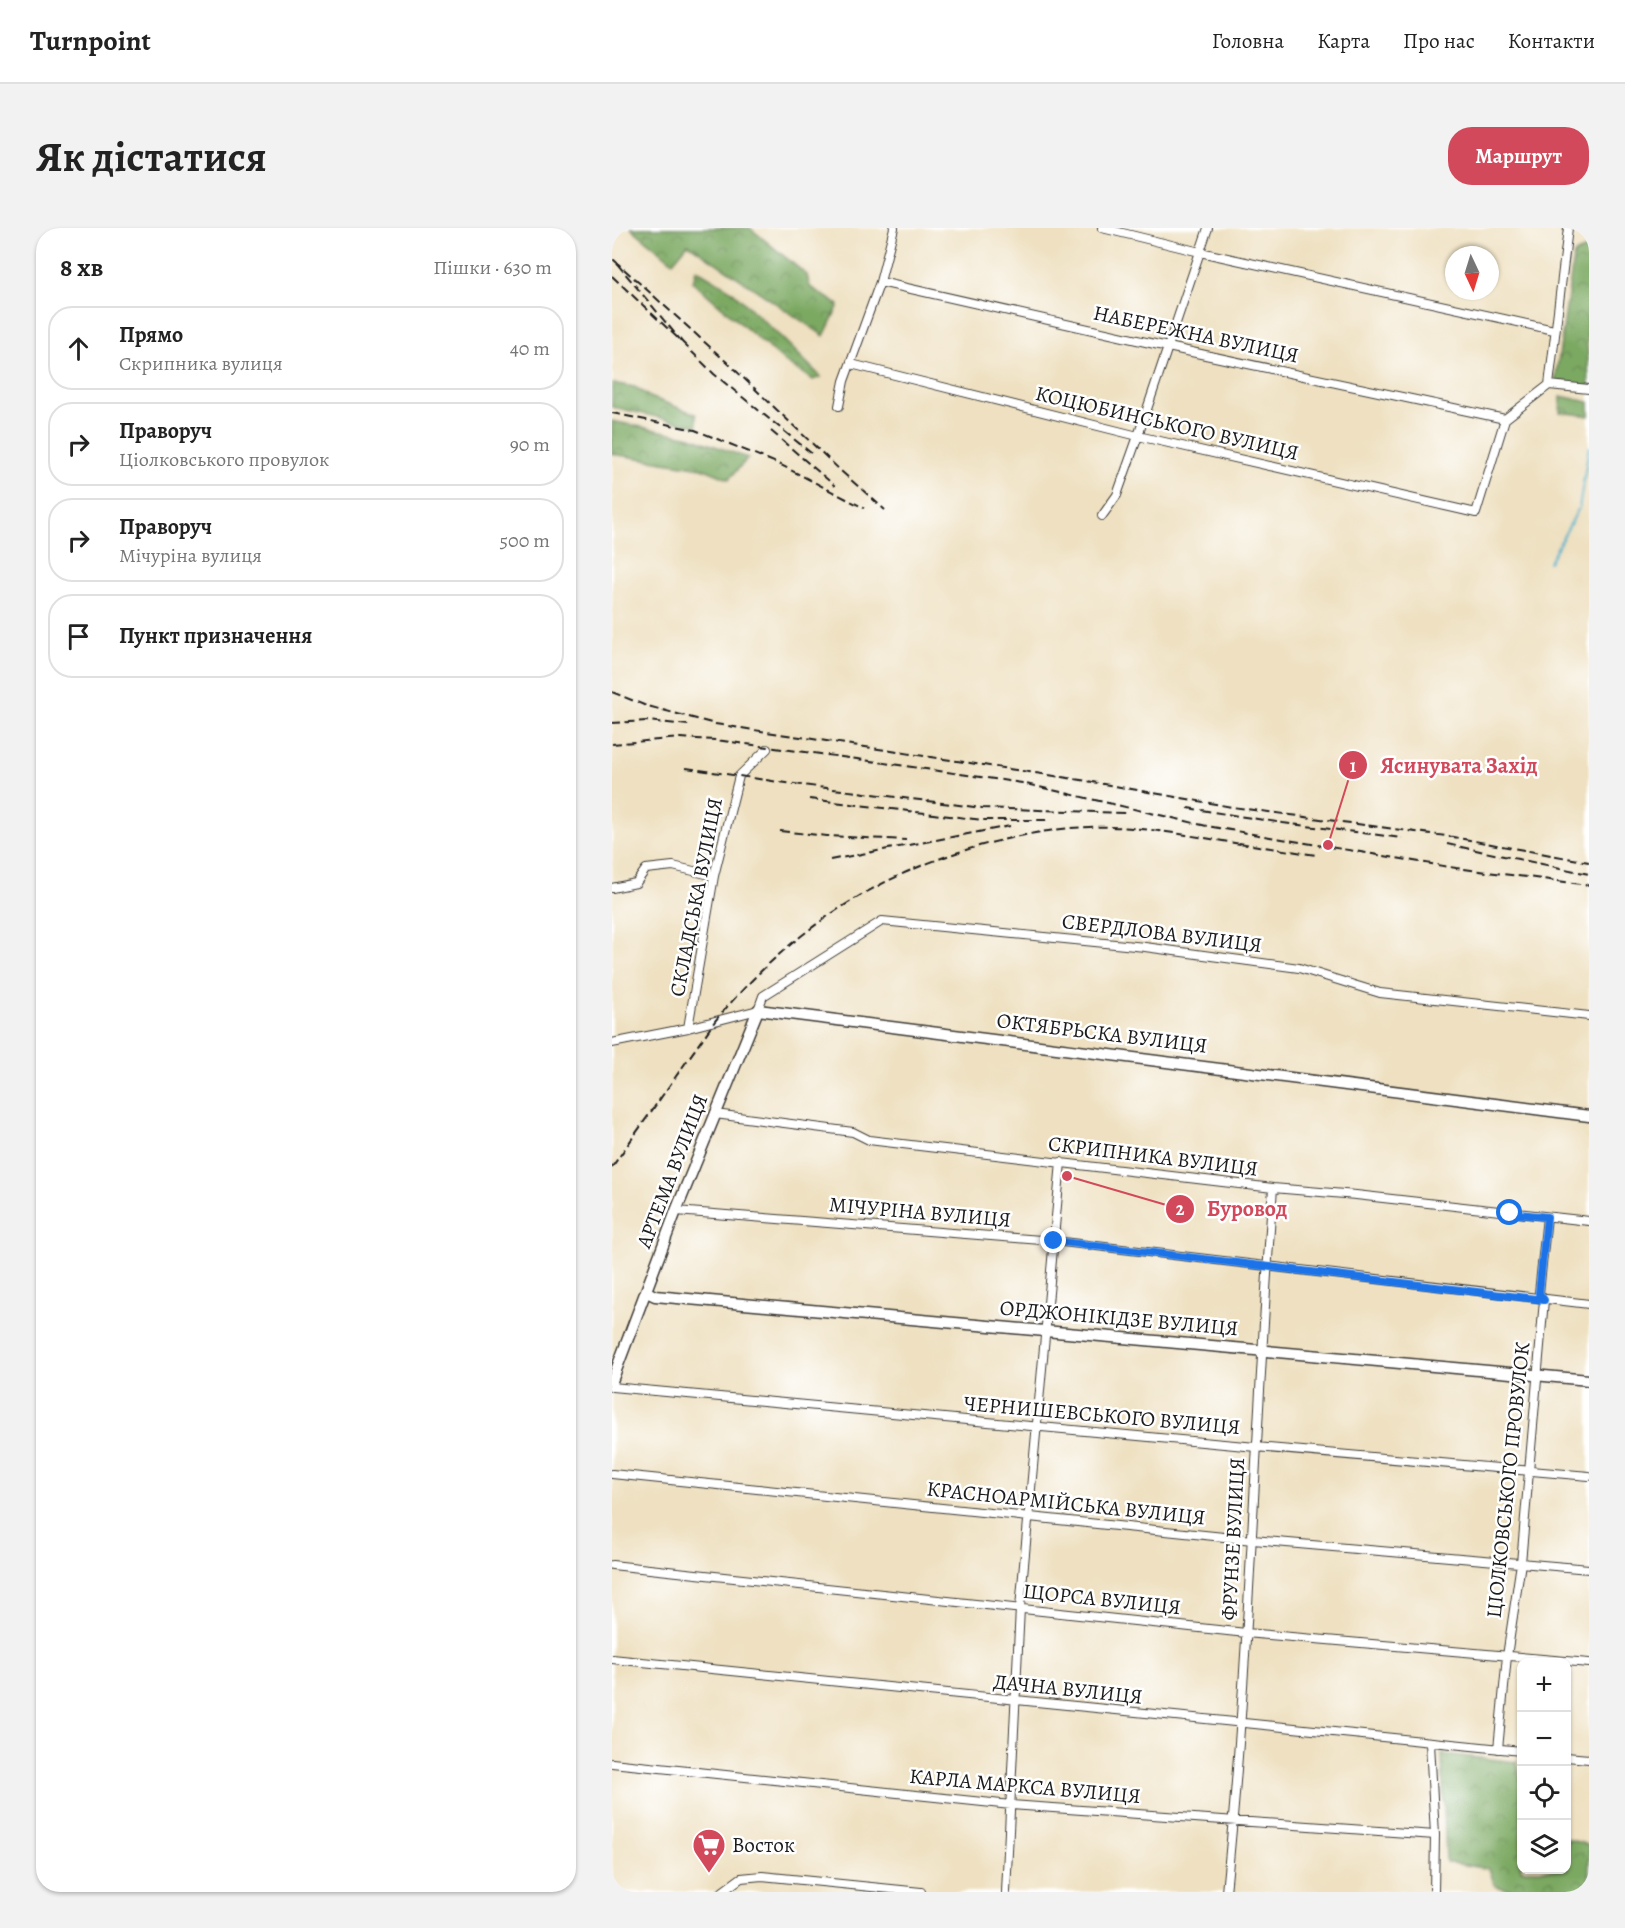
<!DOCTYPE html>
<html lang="uk">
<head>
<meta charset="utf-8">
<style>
	body { margin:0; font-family:Alegreya,serif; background:#f2f2f2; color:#222 }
	.controls { position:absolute; right:18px; bottom:18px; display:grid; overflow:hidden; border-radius:12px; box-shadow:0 2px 4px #0004 }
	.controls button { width:54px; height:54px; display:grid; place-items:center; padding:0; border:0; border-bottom:2px solid #e0e0e0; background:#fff; color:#222; font:30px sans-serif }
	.compass { position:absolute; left:833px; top:18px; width:54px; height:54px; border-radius:50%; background:#fff; box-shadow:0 2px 4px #0004; rotate:176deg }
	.stop { position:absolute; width:18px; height:18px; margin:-14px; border:4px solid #1a73e8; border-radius:50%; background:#fff }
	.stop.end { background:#1a73e8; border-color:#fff; box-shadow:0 2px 6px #0008 }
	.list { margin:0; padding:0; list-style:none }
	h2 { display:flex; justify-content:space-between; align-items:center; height:78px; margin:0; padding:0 24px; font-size:26px }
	h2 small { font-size:20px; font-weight:400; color:#767676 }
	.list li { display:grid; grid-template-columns:39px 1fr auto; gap:18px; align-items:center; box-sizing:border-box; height:84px; margin:0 12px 12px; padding:0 12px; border:2px solid #e0e0e0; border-radius:24px }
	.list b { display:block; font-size:22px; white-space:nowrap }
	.list p { margin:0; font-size:20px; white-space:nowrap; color:#767676 }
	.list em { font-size:20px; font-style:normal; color:#767676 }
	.icon { flex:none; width:33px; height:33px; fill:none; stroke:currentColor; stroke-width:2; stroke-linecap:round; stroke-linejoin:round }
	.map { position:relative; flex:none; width:977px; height:1664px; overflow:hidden; border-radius:24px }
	header { display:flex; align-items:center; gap:36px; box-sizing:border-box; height:84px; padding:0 30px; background:#fff; border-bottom:2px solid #e0e0e0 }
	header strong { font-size:28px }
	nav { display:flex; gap:33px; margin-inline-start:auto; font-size:21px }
	.intro { display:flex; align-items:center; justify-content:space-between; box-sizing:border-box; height:144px; padding:0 36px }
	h1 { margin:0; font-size:42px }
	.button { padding:15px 27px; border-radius:24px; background:#d1495b; color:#fff; font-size:21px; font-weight:700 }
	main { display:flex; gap:36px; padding:0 36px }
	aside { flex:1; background:#fff; border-radius:24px; box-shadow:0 2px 4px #0004 }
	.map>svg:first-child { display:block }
	.forest { fill:url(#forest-crowns); stroke:#4c623f; stroke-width:1.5 }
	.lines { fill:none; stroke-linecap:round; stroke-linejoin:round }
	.stream { stroke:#4dafcc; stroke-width:2 }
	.minor-casing { stroke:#3c3935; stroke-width:10 }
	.major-casing { stroke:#3c3935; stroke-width:13 }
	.minor { stroke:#fff; stroke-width:8 }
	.major { stroke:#fff; stroke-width:10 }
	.rail { stroke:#1c1c1c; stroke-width:2; stroke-dasharray:9 4.5; stroke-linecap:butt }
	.route { stroke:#1a73e8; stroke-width:8 }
	.labels { text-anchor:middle; stroke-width:5; stroke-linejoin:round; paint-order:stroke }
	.street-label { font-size:21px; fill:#1c1c1c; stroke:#fff }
	.poi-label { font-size:21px; fill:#1c1c1c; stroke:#fff; text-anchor:start }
	.leader { fill:none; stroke:#d1495b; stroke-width:2 }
	.callout-dot { fill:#d1495b; stroke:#fff; stroke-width:2 }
	.mark-label { font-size:18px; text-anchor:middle; font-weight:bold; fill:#fff }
	.callout-label { font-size:22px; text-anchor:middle; font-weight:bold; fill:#d1495b; stroke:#fff; stroke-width:5; stroke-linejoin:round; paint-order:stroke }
</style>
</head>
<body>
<header>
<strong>Turnpoint</strong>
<nav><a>Головна</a><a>Карта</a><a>Про нас</a><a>Контакти</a></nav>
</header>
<div class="intro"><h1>Як дістатися</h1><a class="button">Маршрут</a></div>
<main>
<aside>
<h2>8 хв<small>Пішки · 630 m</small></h2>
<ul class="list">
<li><svg class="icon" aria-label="ahead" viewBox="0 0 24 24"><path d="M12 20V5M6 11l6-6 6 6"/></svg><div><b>Прямо</b><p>Скрипника вулиця</p></div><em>40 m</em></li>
<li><svg class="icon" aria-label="right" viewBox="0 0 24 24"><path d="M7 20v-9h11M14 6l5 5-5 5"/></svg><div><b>Праворуч</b><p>Ціолковського провулок</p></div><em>90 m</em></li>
<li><svg class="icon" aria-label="right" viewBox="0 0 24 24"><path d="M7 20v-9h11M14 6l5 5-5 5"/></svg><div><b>Праворуч</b><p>Мічуріна вулиця</p></div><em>500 m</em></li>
<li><svg class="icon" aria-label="arrive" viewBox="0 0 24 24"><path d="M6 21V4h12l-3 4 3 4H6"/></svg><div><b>Пункт призначення</b></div></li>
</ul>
</aside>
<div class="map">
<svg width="977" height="1664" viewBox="0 0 977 1664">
	<defs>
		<pattern id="forest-crowns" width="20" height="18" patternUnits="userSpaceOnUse" patternTransform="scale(1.5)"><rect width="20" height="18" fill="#7ca962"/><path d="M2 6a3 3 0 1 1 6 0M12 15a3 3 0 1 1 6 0" fill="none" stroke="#658950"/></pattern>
	</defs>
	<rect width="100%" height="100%" fill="#fff"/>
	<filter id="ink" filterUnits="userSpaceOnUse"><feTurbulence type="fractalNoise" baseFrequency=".0167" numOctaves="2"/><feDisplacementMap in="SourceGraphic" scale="12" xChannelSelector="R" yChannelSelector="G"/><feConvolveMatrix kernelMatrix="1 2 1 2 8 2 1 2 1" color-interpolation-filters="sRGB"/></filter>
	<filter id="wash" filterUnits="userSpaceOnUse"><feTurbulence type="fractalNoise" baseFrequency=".008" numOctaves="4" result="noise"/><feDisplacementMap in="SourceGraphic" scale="24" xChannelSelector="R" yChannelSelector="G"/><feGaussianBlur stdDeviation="1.35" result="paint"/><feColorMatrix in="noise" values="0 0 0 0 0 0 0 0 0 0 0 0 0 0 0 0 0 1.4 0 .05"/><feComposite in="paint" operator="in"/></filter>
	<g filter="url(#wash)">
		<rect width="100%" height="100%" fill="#eee0c0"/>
		<!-- forest -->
		<path class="forest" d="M 19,0 L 138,0 L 195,47 L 198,59 L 227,77 L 212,108 L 76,16 L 61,34 Z
			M 977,20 L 975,111 L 977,159 L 943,154 L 962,26 Z
			M 84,41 L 119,62 L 170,110 L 209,149 L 201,152 L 174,135 L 81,54 Z
			M 0,155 L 23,159 L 38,169 L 84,186 L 85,198 L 0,179 Z
			M 949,168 L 977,174 L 977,188 L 948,184 Z
			M 0,193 L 79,209 L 136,230 L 117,251 L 90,240 L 0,226 Z
			M 830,1526 L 905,1534 L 909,1555 L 909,1642 L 954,1642 L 955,1611 L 977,1617 L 977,1664 L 909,1664 L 883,1658 L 877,1641 L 834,1634 Z"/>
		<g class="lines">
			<!-- stream -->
			<path class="stream" d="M 937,334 L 967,280 L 977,219"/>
		</g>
	</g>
	<g filter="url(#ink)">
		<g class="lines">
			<!-- minor casing -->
			<g class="minor-casing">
				<path id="minor" d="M 490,0 L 588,24 L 942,102
					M 268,54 L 556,119 L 893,191
					M 239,136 L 526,208 L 864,285 L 893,191 L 937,157
					M 937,157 L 956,0
					M 937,157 L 977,161
					M 227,178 L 232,153 L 268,54 L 282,0
					M 490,288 L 505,267 L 526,208 L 596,0
					M 0,660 L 24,655 L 34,641 L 61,638 L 102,648
					M 76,800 L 102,648 L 127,548 L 155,521
					M 0,815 L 76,800 L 146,782 L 151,768 L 270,693 L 533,719 L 687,740 L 768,765 L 977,788
					M 103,886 L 241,904 L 257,912 L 265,913 L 661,960 L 744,967 L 977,993
					M 64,983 L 442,1013 L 977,1076
					M 0,1159 L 644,1219 L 977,1248
					M 0,1246 L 641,1312 L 977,1341
					M 0,1337 L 634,1405 L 977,1435
					M 0,1431 L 909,1523
					M 818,1515 L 823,1607 L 822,1664
					M 886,1521 L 895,1428 L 909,1335 L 932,1072 L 927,1065 L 935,989
					M 954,1529 L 977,1531
					M 0,1535 L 399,1577 L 823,1607
					M 110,1664 L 129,1650 L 150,1648 L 309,1664
					M 394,1664 L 408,1380 L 449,934
					M 614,1664 C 638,1430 643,1195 661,960"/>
			</g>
			<!-- major casing -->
			<g class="major-casing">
				<path id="major" d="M 35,1064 L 43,1068 L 977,1152
					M 0,1153 L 64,983 L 146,782 L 977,888"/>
			</g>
			<!-- minor -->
			<use href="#minor" class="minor"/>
			<!-- major -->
			<use href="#major" class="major"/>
			<!-- rail -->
			<path class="rail" d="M 0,48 L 70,114 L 2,32 L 119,138 L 229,243 L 273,282
				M 70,114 L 102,146 L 199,225
				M 0,185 L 83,202 L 167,236 L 252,280
				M 159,203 L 223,258
				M 0,464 L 32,477 L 103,496 L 469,552 L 620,579 L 841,609 L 977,634
				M 0,495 L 34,493 L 77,497
				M 0,516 L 68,510 L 104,512 L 245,531 L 410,555 L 595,598 L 658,609 L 844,640 L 977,657
				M 74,540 L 167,554 L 370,580 L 513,585
				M 197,571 L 371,592 L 436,592
				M 576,580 L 671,595 L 790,610
				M 168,603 L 215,608 L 294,612
				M 627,615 L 704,627
				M 835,616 L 977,646
				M 218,632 L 398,598
				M 0,939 L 103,793 C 178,703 264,645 378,615 C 410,607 443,600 477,599 C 529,597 583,609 635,617"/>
		</g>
	</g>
	<g class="lines" filter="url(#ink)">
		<!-- route -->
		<path class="route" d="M 442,1013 L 932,1072 L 927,1065 L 935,989 L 898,985"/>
	</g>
	<!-- icons -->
	<defs>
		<g id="supermarket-pin" transform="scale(1.725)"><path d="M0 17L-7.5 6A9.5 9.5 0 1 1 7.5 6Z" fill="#d1495b" stroke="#fff"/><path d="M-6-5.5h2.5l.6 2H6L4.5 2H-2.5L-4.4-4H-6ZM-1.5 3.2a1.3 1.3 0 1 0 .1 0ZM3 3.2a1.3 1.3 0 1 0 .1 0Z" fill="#fff"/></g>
	</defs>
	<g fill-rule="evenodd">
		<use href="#supermarket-pin" x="97" y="1617"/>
	</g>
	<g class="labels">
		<!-- street labels -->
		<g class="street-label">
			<text transform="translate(584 106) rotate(12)" y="7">НАБЕРЕЖНА ВУЛИЦЯ</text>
			<text transform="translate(555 195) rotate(13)" y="7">КОЦЮБИНСЬКОГО ВУЛИЦЯ</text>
			<text transform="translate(84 669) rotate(-79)" y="7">СКЛАДСЬКА ВУЛИЦЯ</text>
			<text transform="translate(550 705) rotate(7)" y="7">СВЕРДЛОВА ВУЛИЦЯ</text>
			<text transform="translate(490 805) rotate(7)" y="7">ОКТЯБРЬСКА ВУЛИЦЯ</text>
			<text transform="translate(541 928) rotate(7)" y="7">СКРИПНИКА ВУЛИЦЯ</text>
			<text transform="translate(60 943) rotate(-69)" y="7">АРТЕМА ВУЛИЦЯ</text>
			<text transform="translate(308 984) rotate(5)" y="7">МІЧУРІНА ВУЛИЦЯ</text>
			<text transform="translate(507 1090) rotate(5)" y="7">ОРДЖОНІКІДЗЕ ВУЛИЦЯ</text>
			<text transform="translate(490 1187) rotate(5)" y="7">ЧЕРНИШЕВСЬКОГО ВУЛИЦЯ</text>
			<text transform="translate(896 1252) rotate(-84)" y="7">ЦІОЛКОВСЬКОГО ПРОВУЛОК</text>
			<text transform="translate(454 1275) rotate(6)" y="7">КРАСНОАРМІЙСЬКА ВУЛИЦЯ</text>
			<text transform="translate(621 1311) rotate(-87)" y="7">ФРУНЗЕ ВУЛИЦЯ</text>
			<text transform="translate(490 1371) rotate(6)" y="7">ЩОРСА ВУЛИЦЯ</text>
			<text transform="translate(456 1461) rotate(6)" y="7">ДАЧНА ВУЛИЦЯ</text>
			<text transform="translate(413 1558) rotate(5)" y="7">КАРЛА МАРКСА ВУЛИЦЯ</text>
		</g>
		<!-- poi labels -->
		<g class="poi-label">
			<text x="120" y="1624">Восток</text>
		</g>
	</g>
	<!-- callouts -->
	<path class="leader" d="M716 617L741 537M455 948L568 981"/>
	<g class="callout-dot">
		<circle cx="716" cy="617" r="6"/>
		<circle cx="455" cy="948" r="6"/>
		<circle cx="741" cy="537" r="15"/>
		<circle cx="568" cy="981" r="15"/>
	</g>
	<g class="mark-label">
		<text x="741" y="544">1</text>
		<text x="568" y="987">2</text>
	</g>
	<g class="callout-label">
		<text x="847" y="545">Ясинувата Захід</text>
		<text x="635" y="988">Буровод</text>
	</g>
</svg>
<div class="controls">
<button>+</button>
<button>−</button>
<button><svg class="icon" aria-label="locate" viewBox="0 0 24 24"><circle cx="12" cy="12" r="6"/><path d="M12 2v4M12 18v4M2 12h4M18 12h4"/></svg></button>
<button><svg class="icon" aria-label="layers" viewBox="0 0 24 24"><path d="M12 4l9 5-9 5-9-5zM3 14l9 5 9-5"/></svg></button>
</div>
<svg class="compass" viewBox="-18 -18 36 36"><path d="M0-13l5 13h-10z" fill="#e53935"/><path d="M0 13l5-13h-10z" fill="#767676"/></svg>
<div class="stop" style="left:898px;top:985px"></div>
<div class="stop end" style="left:442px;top:1013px"></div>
</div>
</main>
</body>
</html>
